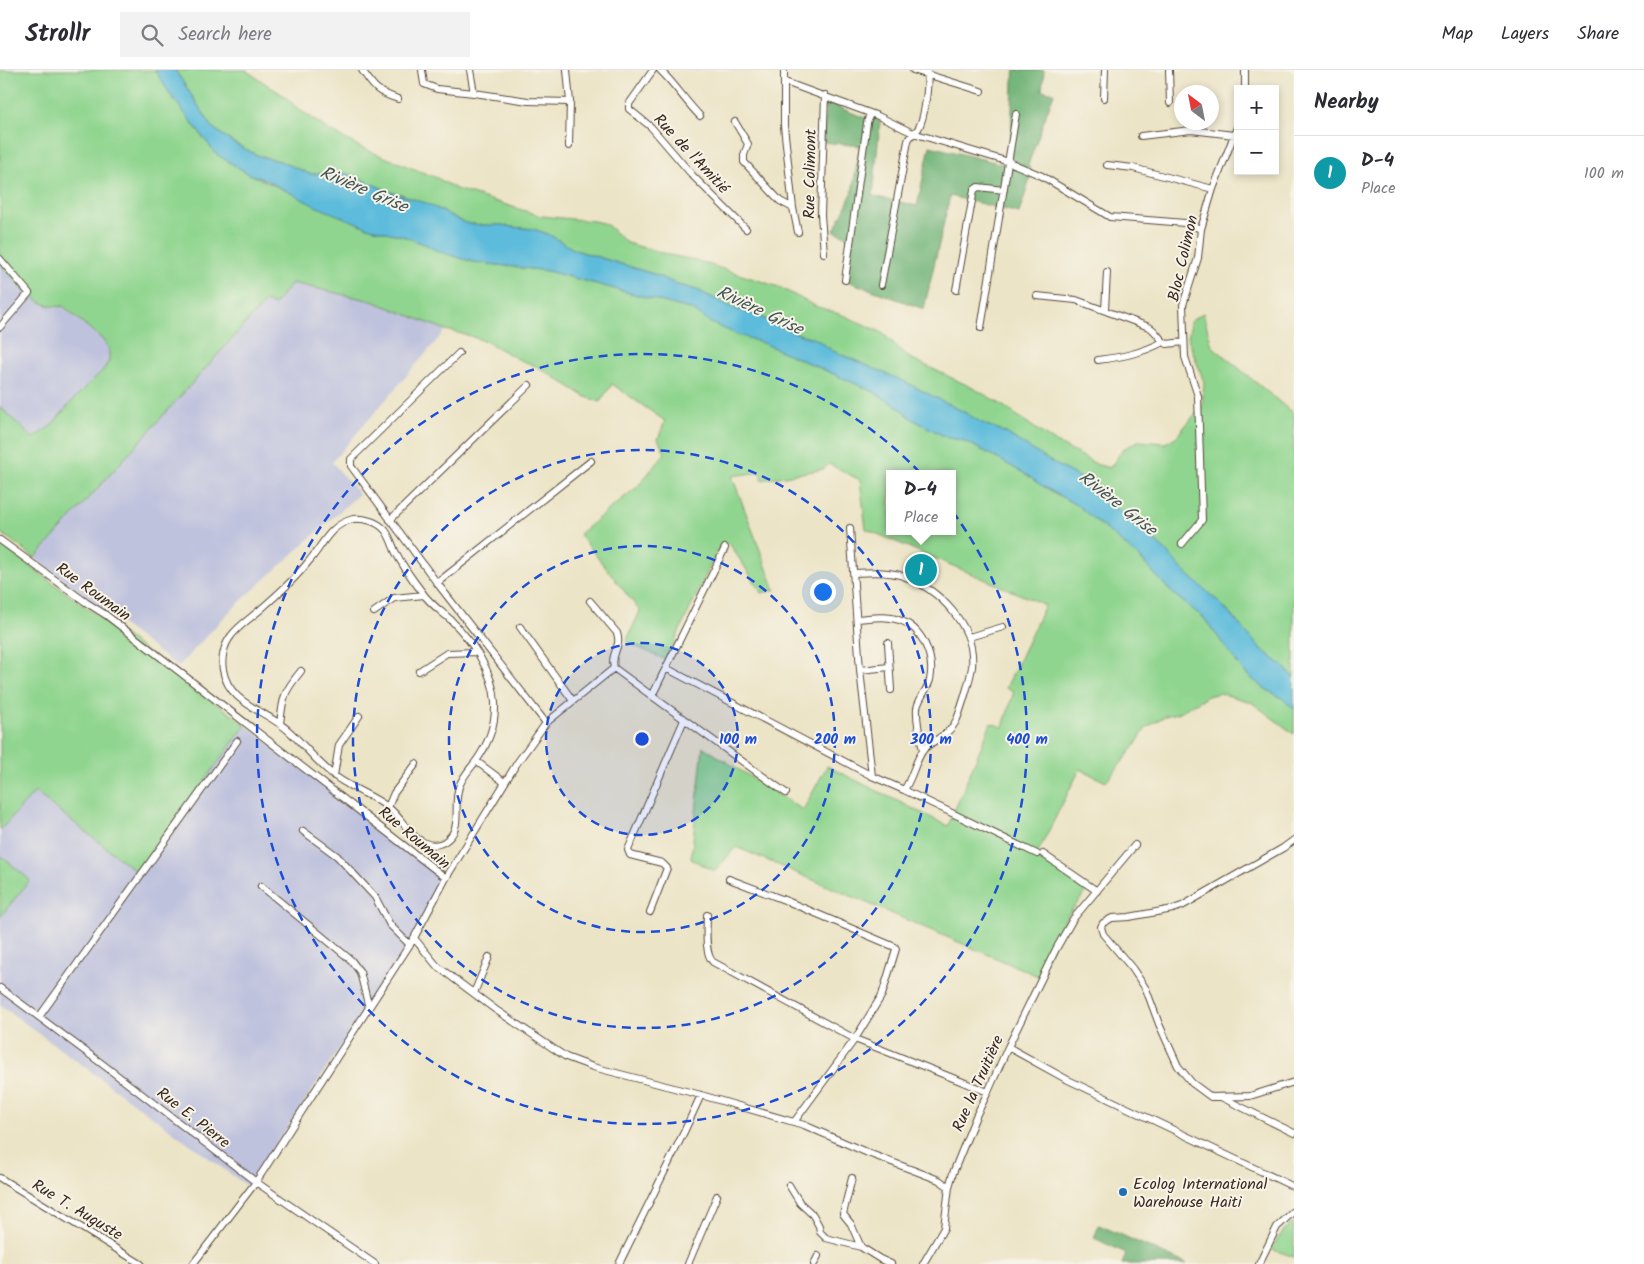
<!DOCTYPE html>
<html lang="en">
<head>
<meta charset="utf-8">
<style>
	body { margin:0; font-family:Kalam,sans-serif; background:#f2f2f3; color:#2b2b33 }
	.controls { position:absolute; right:15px; top:15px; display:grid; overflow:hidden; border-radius:0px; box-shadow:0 2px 8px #0003 }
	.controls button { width:45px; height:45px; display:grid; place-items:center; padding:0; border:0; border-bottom:1px solid #e1e1e2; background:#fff; color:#2b2b33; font:25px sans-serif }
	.compass { position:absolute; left:1174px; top:15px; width:45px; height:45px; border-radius:50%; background:#fff; box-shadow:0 2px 8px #0003; rotate:328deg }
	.you { position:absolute; left:822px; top:521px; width:18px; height:18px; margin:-12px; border:4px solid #fff; border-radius:50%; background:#1a73e8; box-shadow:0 0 0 8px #1a73e833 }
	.badge { display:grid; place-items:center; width:32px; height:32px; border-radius:50%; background:#1f6fb2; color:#fff; font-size:16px; font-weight:700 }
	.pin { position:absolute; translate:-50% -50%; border:2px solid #fff; box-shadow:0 1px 5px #0006 }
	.popup { position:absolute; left:886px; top:400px; width:70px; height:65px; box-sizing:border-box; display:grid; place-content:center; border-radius:0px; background:#fff; filter:drop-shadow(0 1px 4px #0005); font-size:16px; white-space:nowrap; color:#7c7c81 }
	.popup b { font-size:19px; color:#2b2b33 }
	.popup::after { content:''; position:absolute; left:50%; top:100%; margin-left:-10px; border:10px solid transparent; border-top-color:#fff }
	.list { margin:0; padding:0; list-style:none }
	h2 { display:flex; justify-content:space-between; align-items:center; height:65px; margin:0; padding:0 20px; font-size:21px }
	h2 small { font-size:16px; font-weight:400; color:#7c7c81 }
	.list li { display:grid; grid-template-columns:32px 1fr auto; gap:15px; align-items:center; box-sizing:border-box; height:75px; padding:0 20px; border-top:1px solid #e1e1e2 }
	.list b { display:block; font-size:19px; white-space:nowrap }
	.list p { margin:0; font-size:16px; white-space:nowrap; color:#7c7c81 }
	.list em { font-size:16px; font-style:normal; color:#7c7c81 }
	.icon { flex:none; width:28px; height:28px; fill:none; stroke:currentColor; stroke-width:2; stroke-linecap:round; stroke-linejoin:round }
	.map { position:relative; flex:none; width:1294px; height:1194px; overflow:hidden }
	header { display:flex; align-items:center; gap:30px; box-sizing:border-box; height:70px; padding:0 25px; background:#fff; border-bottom:1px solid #e1e1e2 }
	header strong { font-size:24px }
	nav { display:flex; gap:28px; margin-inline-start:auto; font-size:18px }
	.search { width:350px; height:45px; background:#f2f2f3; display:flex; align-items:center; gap:12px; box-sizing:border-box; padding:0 18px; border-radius:0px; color:#7c7c81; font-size:19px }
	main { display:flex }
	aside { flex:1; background:#fff }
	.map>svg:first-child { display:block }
	.industrial { fill:#bfc2dd }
	.green { fill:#90d58f; stroke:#668056; fill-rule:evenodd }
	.forest { fill:#74b67a; stroke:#58704c }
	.water { fill:#5dbcdb; stroke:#4c737c }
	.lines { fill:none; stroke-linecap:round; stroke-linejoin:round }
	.minor-casing { stroke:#564637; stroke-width:8 }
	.minor { stroke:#fff; stroke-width:6 }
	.ring { fill:none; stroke:#1d4ed8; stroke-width:2.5; stroke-dasharray:9 6 }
	.poi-dot { fill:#1f6fb2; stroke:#f7f3e8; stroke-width:2 }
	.labels { text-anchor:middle; stroke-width:4; stroke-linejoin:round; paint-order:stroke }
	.street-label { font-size:16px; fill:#3b2a1e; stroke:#f7f3e8 }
	.poi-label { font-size:16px; fill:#3b2a1e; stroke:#f7f3e8; text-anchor:start }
	.water-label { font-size:18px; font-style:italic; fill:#455657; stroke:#f7f3e8 }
	.centre { fill:#1d4ed8; stroke:#f7f3e8; stroke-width:2.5 }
	.ring-label { font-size:15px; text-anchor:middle; font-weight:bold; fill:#1d4ed8; stroke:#f7f3e8; stroke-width:4; stroke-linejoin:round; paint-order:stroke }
</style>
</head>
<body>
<header>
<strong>Strollr</strong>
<div class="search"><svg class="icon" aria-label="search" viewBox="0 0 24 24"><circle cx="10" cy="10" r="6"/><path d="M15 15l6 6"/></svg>Search here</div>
<nav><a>Map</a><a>Layers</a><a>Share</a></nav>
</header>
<main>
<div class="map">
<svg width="1294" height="1194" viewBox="0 0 1294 1194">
	<rect width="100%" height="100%" fill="#f7f3e8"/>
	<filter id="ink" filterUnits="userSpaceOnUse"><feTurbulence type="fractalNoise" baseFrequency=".02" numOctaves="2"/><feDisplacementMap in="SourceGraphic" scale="10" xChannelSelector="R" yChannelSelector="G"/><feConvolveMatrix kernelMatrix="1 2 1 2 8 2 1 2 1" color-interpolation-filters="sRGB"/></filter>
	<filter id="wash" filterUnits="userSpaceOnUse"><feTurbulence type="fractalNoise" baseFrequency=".0096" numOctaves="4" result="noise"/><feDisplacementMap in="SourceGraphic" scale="20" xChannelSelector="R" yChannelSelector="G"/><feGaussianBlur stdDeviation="1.12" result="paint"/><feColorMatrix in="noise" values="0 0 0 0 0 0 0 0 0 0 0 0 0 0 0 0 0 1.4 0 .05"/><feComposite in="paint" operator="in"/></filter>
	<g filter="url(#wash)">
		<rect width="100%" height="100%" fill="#ece4c6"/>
		<!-- industrial -->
		<path class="industrial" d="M 0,194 L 54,238 L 62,236 L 68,241 L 103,270 L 109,279 L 109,291 L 103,300 L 73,330 L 51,356 L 33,368 L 0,337 Z
			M 292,213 L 372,231 L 446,260 L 332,392 L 359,424 L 228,543 L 178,597 L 35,488 L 266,231 L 274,234 Z
			M 246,655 L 439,806 L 438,817 L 409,872 L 294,1048 L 247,1116 L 0,935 L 0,847 L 30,810 L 0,785 L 0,760 L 35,722 Z"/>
		<!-- green -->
		<path class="green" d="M 0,0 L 155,0 L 170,24 L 216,84 L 249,104 L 351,150 L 367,157 L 406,167 L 427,175 L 437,181 L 473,192 L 548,201 L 693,240 L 711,253 L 736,264 L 763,273 L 872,321 L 900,338 L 912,349 L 927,357 L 948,368 L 962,370 L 984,381 L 1027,405 L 1039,414 L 1078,436 L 1139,487 L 1173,524 L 1204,548 L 1243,601 L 1262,617 L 1282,628 L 1294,639 L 1294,664 L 1251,632 L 1219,623 L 1208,626 L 1178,643 L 1165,646 L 1146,658 L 1134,677 L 1106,712 L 1080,699 L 1037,784 L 1088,820 L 1067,846 L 1038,906 L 736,777 L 715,801 L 691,789 L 703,677 L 803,740 L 827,696 L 948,756 L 991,653 L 1003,657 L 1014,621 L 1006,618 L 1045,535 L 866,459 L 860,410 L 829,394 L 824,399 L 762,410 L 761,402 L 732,406 L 775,520 L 762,523 L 729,473 L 720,475 L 666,590 L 626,572 L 640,541 L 579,464 L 638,416 L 665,383 L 658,369 L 665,351 L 612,314 L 600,332 L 586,327 L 538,297 L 518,289 L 487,272 L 470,266 L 446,260 L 372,231 L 292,213 L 274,235 L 266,231 L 35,488 L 0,462 L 0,337 L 33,368 L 51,356 L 73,330 L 103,300 L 109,291 L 109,279 L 103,270 L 63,236 C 37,241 16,210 0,194 ZM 890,404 L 952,404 L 952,461 L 890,461 Z
			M 175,0 L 247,0 L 248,2 L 286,27 L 296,37 L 327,59 L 362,78 L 437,108 L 456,119 L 541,146 L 594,151 L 606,154 L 627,173 L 669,185 L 695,190 L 779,217 L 815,236 L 845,246 L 881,262 L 910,288 L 973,318 L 999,333 L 1052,370 L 1098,395 L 1110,398 L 1123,379 L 1138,371 L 1165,373 L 1176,367 L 1202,336 L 1204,312 L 1188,268 L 1191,251 L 1203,243 L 1212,276 L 1294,344 L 1294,608 L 1283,596 L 1261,579 L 1222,535 L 1183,500 L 1169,484 L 1134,451 L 1121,442 L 1097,420 L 1080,408 L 1048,390 L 1006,363 L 982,353 L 964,342 L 903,311 L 833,281 L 816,269 L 801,265 L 751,243 L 736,239 L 697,220 L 678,215 L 654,204 L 575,180 L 548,164 L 533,159 L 512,157 L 502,155 L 481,155 L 465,153 L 441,140 L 401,124 L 391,122 L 351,105 L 336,102 L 310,104 L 280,91 L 259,86 L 235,74 L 213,58 Z
			M 0,474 L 246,655 L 137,802 L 35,722 L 0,760 Z
			M 0,785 L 30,810 L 0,847 Z
			M 1294,1152 L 1294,1187 L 1271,1179 L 1284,1160 Z"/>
		<!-- forest -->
		<path class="forest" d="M 1015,0 L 1044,0 L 1042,20 L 1054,23 L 1028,95 L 1032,103 L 1019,143 L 950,126 L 924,239 L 847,211 L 853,169 L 834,161 L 852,123 L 860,76 L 823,72 L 826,32 L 865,48 L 880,51 L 873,126 L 917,136 L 930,76 L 1010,96 L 1013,11 Z
			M 1099,1155 L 1187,1194 L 1122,1194 L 1126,1183 L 1094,1168 Z"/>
		<!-- water -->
		<path class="water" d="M 155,0 L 175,0 L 213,58 L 235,74 L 259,86 L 280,91 L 310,104 L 336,102 L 351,105 L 391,122 L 426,133 L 465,153 L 481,155 L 502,155 L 512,157 L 533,159 L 548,164 L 575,180 L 654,204 L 678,215 L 697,220 L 736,239 L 751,243 L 801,265 L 816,269 L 833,281 L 903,311 L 964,342 L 982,353 L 1006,363 L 1048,390 L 1080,408 L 1097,420 L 1121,442 L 1134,451 L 1169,484 L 1183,500 L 1222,535 L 1261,579 L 1283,596 L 1294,608 L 1294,639 L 1282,628 L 1262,617 L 1243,601 L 1204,548 L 1173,524 L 1139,487 L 1078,436 L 1039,414 L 1027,405 L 984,381 L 962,370 L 948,368 L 927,357 L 912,349 L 900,338 L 872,321 L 763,273 L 736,264 L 711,253 L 693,240 L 548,201 L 473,192 L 437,181 L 427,175 L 406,167 L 367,157 L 315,136 L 266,110 L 249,104 L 216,84 L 170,24 Z"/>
	</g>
	<g filter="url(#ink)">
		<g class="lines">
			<!-- minor casing -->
			<g class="minor-casing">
				<path id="minor" d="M 362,0 C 374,18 377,22 398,29
					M 422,0 L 424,14 L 437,19 L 474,23
					M 470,0 L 474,23 L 528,31 L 570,32 L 567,0
					M 653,0 L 629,34 L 629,39 L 651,57 L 693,106 L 746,159
					M 660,0 C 675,14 685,31 700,46
					M 784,0 L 784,56 L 793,138 L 798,162
					M 913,0 L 981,21
					M 1169,0 L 1170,33
					M 785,12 L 878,46 L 913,63 L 1009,92 L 1042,106 L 1110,147 L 1185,153 L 1201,159
					M 1245,19 L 1245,0
					M 1104,28 L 1105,0
					M 735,52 L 748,74 L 744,85 L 744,92 L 780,131 L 793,138
					M 1141,66 L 1191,60 L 1234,65
					M 569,76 L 570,32
					M 1107,95 L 1133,98 L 1213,119
					M 824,183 L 821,145 L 825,25
					M 0,189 L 29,223 L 0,257
					M 845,210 L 867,53 L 870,43
					M 881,215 L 908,71 C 910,65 914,63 918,59 C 925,48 929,13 927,0
					M 956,220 L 974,120 L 978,117 L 1004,120
					M 1037,226 L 1076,230 L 1149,257 C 1157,261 1159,270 1167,274 L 1184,272
					M 1105,240 L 1107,202
					M 981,258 L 1016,44
					M 459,283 L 351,389 L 351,396 L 437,513 L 546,653
					M 1098,290 C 1122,287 1142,283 1163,272
					M 353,449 C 364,448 377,451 385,460 C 390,466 392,474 395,481 C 402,495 412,509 422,522 C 429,533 441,541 451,550 C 472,571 493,601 495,632 C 496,654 489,673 476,691 C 470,699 462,707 459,717 C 453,733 462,756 449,768 C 443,774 435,776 428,774 C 410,769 403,749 389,738 C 371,724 348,718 331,703 C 316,691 304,675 290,662 C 267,640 229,635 223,600 C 221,588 224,575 231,566 C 239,555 251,548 261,539 C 278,524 295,509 309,491 C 324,474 328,456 353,449 Z
					M 390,450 L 529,315
					M 850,458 L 860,600 L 872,706
					M 0,470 L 87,533 L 106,545 L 446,808
					M 1182,474 L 1202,450 L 1198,326 L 1185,287 L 1183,235 L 1198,188 L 1201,159 L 1213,119 L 1238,55
					M 437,513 L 591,391
					M 590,531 L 617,563 C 622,578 610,582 614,598
					M 374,542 L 394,528 L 424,525
					M 857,549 C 871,548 886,545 899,550 C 922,557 935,587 930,610 C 927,620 919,628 917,638 C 916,652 920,667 923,680
					M 520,557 L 573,631
					M 969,567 L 1003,557
					M 888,573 L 891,620
					M 666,598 L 872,706 L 904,720 C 912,709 916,688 924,679 C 936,668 950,665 957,649 C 962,636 970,610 972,597 C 976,556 939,519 903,506 C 887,501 870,502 854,503
					M 860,600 L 889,597
					M 419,601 L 447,583 L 476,582
					M 652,626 L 786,723
					M 280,654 C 283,627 283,623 301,601
					M 476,691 L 504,712
					M 334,706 L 339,675 L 359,646
					M 904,720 L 1037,784
					M 388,737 L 394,723 L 416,694
					M 303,761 L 337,786 L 375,827 L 390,855 L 410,875
					M 1294,770 L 1283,778 L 1182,836 L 1173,839 L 1129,847 L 1112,848 L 1103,853 L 1101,857 L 1103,864 L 1132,898 L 1146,919 L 1159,954 L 1178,996 L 1192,1013 L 1211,1027 L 1250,1026 L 1294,1012
					M 1043,784 L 1097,821
					M 729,809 L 787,831 L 895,877 L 896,879 L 882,925 L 855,969 L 794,1052
					M 261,816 L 351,890 L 360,902 L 369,938
					M 650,842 L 667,798 L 662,793 L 630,785 L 628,780 L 684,650
					M 707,845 C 707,857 704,884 713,892 L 855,969 L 988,1022
					M 414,868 L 437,896 L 496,940 L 566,987 L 593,997 L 701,1025 L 804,1055 L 868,1083 L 939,1110 L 949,1117
					M 0,918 L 101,993 L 256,1112 L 375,1194
					M 474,923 L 489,887
					M 39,947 L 237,671
					M 1008,977 L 1066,1009 L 1294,1117
					M 1221,1027 L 1294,1063
					M 0,1108 L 141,1194
					M 852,1108 L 843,1144 L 851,1154 L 861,1177
					M 789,1115 L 800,1133 L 813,1145 L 819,1156 L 820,1162 L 826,1168 L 861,1177 L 880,1189 L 891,1194
					M 193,1194 L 256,1112 L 414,868 L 446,808 L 517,693 L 546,653 L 614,598 L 652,626 L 725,478
					M 619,1194 L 684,1062 L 701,1025
					M 688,1194 L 717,1126
					M 814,1194 L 818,1186
					M 923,1194 L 944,1158 L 949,1117 L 953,1103 L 976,1046 L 988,1022 L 1008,977 L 1056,879 L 1073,849 L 1135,775
					M 1259,1194 L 1277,1157 L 1294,1141"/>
			</g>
			<!-- minor -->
			<use href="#minor" class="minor"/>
		</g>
	</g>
	<!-- distance rings -->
	<circle cx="642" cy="669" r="96" fill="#1d4ed8" fill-opacity=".12"/>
	<g class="ring">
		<circle cx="642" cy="669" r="96"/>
		<circle cx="642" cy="669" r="193"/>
		<circle cx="642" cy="669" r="289"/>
		<circle cx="642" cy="669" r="385"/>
	</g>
	<!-- markers -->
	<circle class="poi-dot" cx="1123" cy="1122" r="5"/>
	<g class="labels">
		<!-- street labels -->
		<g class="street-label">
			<text transform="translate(692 83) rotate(47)" y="6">Rue de l'Amitié</text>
			<text transform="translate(809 104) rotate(-89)" y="6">Rue Colimont</text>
			<text transform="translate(1182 188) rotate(-77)" y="6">Bloc Colimon</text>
			<text transform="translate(94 521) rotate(36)" y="6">Rue Roumain</text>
			<text transform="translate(415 767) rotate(40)" y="6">Rue Roumain</text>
			<text transform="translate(977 1013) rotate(-66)" y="6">Rue la Truitière</text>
			<text transform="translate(194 1047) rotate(38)" y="6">Rue E. Pierre</text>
			<text transform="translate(78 1139) rotate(31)" y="6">Rue T. Auguste</text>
		</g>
		<!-- poi labels -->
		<g class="poi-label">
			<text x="1133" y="1119">Ecolog International<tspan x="1133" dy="18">Warehouse Haiti</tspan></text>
		</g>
		<!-- water labels -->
		<g class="water-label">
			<text transform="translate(364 119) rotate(23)" y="6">Rivière Grise</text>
			<text transform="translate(760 240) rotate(25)" y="6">Rivière Grise</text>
			<text transform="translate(1118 433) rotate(38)" y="6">Rivière Grise</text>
		</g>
	</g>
	<circle cx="642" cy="669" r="8" class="centre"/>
	<g class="ring-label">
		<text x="738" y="674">100 m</text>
		<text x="835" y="674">200 m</text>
		<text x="931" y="674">300 m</text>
		<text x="1027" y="674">400 m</text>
	</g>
</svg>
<div class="controls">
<button>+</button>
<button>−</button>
</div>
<svg class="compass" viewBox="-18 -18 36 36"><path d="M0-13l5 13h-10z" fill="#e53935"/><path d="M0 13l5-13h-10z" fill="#7c7c81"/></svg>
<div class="you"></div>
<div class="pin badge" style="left:921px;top:500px;background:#0f9aa8">1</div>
<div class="popup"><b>D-4</b>Place</div>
</div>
<aside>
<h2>Nearby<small></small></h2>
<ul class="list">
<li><span class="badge" style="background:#0f9aa8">1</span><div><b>D-4</b><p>Place</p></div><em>100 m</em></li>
</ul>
</aside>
</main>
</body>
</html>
